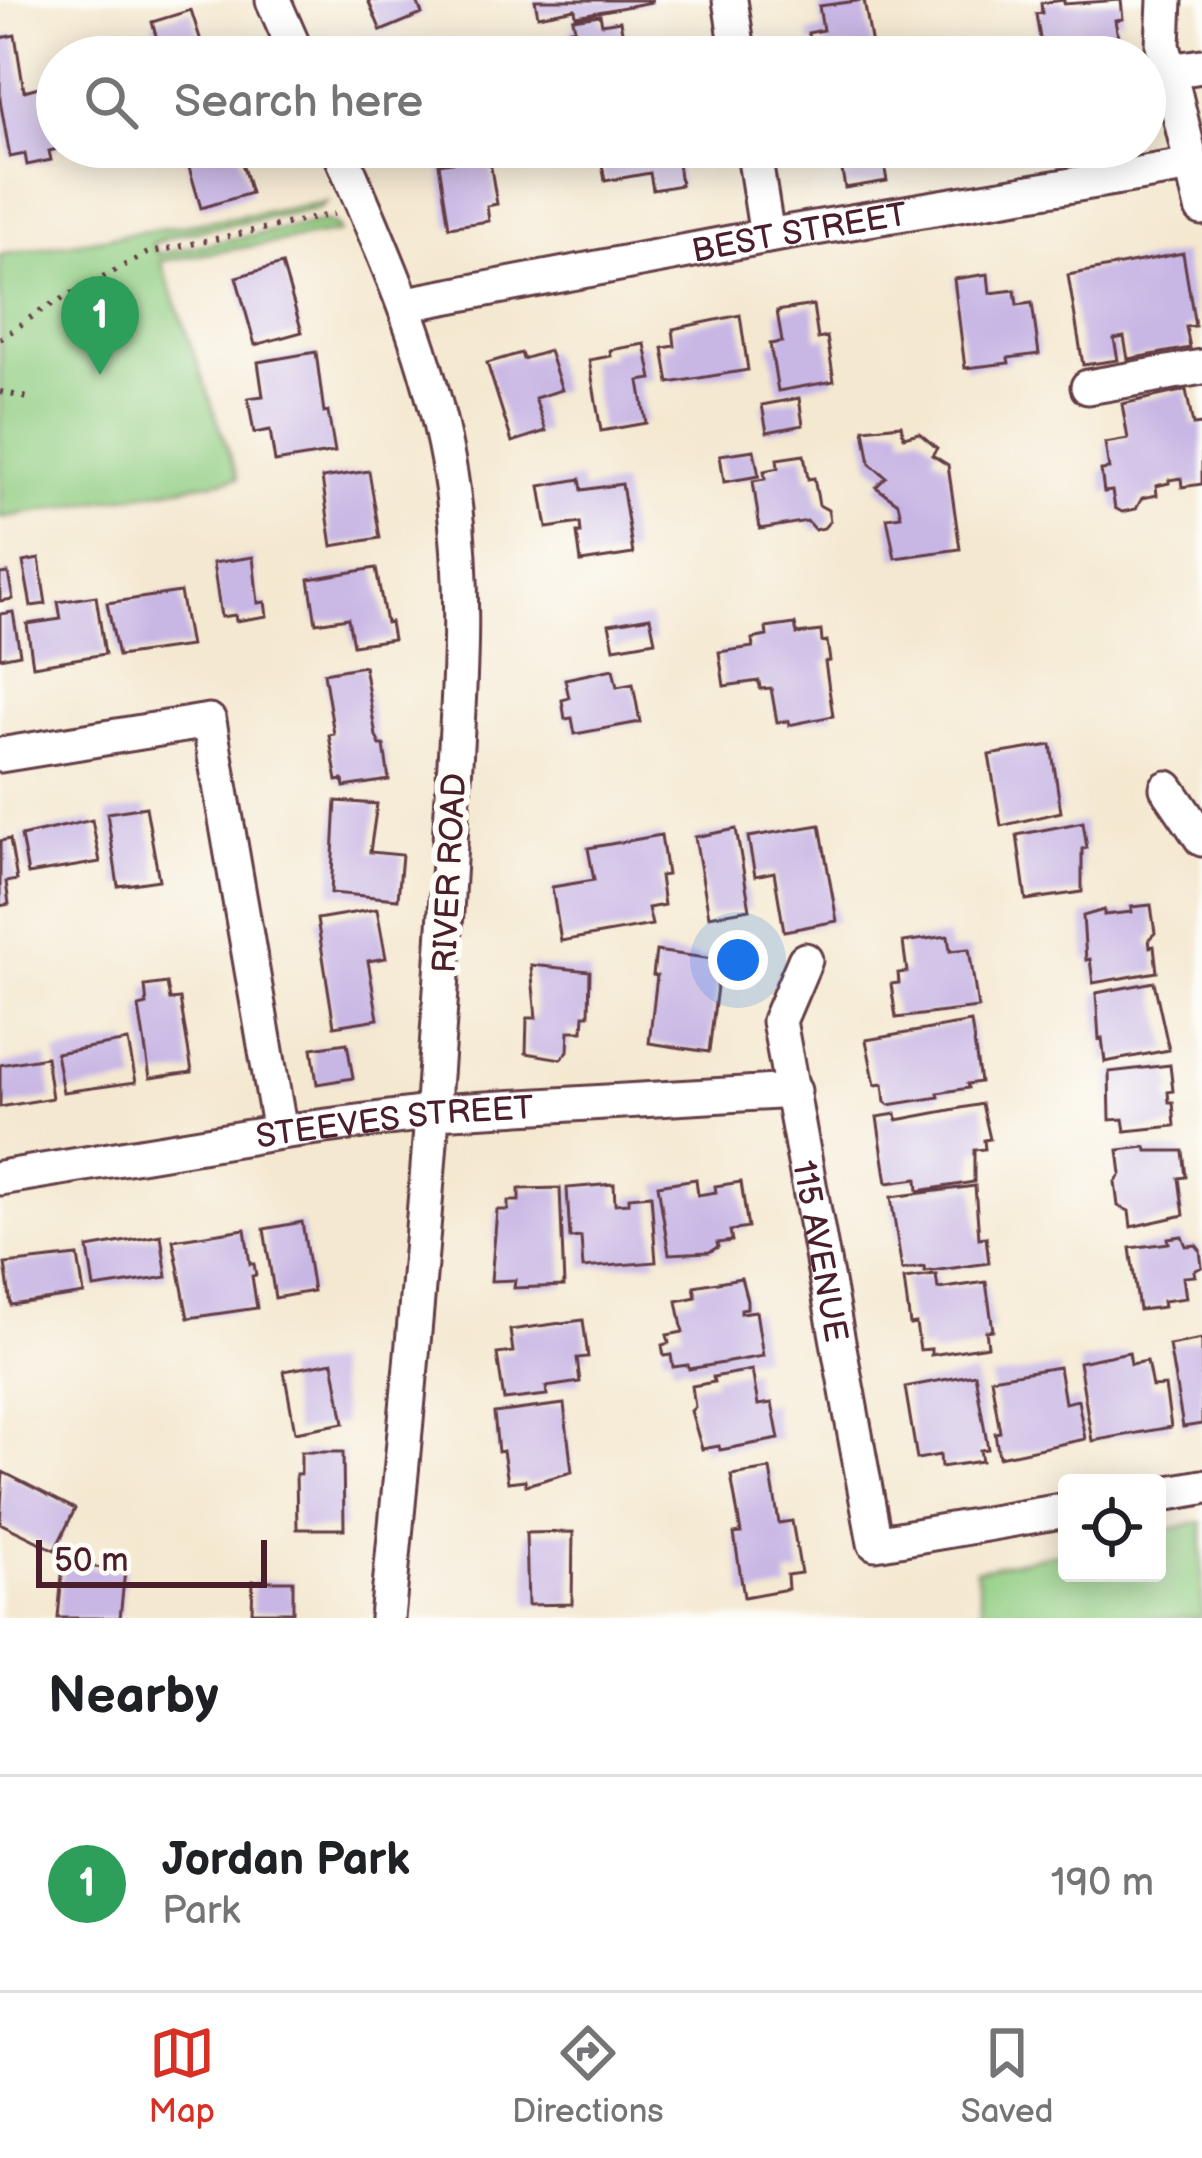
<!DOCTYPE html>
<html lang="en">
<head>
<meta charset="utf-8">
<style>
	body { margin:0; font-family:"Balsamiq Sans",sans-serif; background:#f2f2f2; color:#202124 }
	.controls { position:absolute; right:36px; bottom:36px; display:grid; overflow:hidden; border-radius:12px; box-shadow:0 6px 30px #0003 }
	.controls button { width:108px; height:108px; display:grid; place-items:center; padding:0; border:0; border-bottom:3px solid #e0e0e0; background:#fff; color:#202124; font:60px sans-serif }
	.scale { position:absolute; left:36px; bottom:30px; width:231px; box-sizing:border-box; padding-left:12px; border:6px solid #4a1f2b; border-top:0; font-size:33px; line-height:42px; white-space:nowrap; color:#4a1f2b; -webkit-text-stroke:9px #fdfcf7; paint-order:stroke }
	.you { position:absolute; left:738px; top:960px; width:42px; height:42px; margin:-30px; border:9px solid #fff; border-radius:50%; background:#1a73e8; box-shadow:0 0 0 18px #1a73e833 }
	.badge { display:grid; place-items:center; width:78px; height:78px; border-radius:50%; background:#d93025; color:#fff; font-size:39px; font-weight:700 }
	.pin { position:absolute; translate:-50% -99px; filter:drop-shadow(0 3px 6px #0008) }
	.pin::after { content:''; position:absolute; top:63px; width:42px; height:36px; background:inherit; clip-path:polygon(0 0,100% 0,50% 100%) }
	.list { margin:0; padding:0; list-style:none }
	h2 { display:flex; justify-content:space-between; align-items:center; height:156px; margin:0; padding:0 48px; font-size:51px }
	h2 small { font-size:39px; font-weight:400; color:#757577 }
	.list li { display:grid; grid-template-columns:78px 1fr auto; gap:36px; align-items:center; box-sizing:border-box; height:216px; padding:0 48px; border-top:3px solid #e0e0e0 }
	.list b { display:block; font-size:45px; white-space:nowrap }
	.list p { margin:0; font-size:39px; white-space:nowrap; color:#757577 }
	.list em { font-size:39px; font-style:normal; color:#757577 }
	.icon { flex:none; width:66px; height:66px; fill:none; stroke:currentColor; stroke-width:2; stroke-linecap:round; stroke-linejoin:round }
	.map { position:relative; flex:none; width:1202px; height:1618px; overflow:hidden }
	.search { position:absolute; background:#fff; box-shadow:0 6px 30px #0003; left:36px; right:36px; top:36px; height:132px; display:flex; align-items:center; gap:30px; box-sizing:border-box; padding:0 42px; border-radius:66px; color:#757577; font-size:45px }
	.sheet { height:372px; background:#fff }
	nav { display:flex; justify-content:space-around; align-items:center; box-sizing:border-box; height:168px; border-top:3px solid #e0e0e0; background:#fff; font-size:33px; color:#757577 }
	nav a { display:grid; justify-items:center; gap:6px }
	nav .on { color:#d93025 }
	.map>svg:first-child { display:block }
	.green { fill:#91cd82; stroke:#6e7656; stroke-width:3 }
	.building { fill:#c8b6e4 }
	.lines { fill:none; stroke-linecap:round; stroke-linejoin:round }
	.minor-casing { stroke:#643d44; stroke-width:39 }
	.path { stroke:#643d44; stroke-width:6; stroke-dasharray:3 9; stroke-linecap:butt }
	.minor { stroke:#fff; stroke-width:33 }
	.labels { text-anchor:middle; stroke-width:12; stroke-linejoin:round; paint-order:stroke }
	.street-label { font-size:33px; fill:#4a1f2b; stroke:#fdfcf7 }
</style>
</head>
<body>
<div class="map">
<svg width="1202" height="1618" viewBox="0 0 1202 1618">
	<rect width="100%" height="100%" fill="#fdfcf7"/>
	<filter id="ink" filterUnits="userSpaceOnUse"><feTurbulence type="fractalNoise" baseFrequency=".00833" numOctaves="2"/><feDisplacementMap in="SourceGraphic" scale="24" xChannelSelector="R" yChannelSelector="G"/><feConvolveMatrix kernelMatrix="1 2 1 2 8 2 1 2 1" color-interpolation-filters="sRGB"/></filter>
	<filter id="wash" filterUnits="userSpaceOnUse"><feTurbulence type="fractalNoise" baseFrequency=".004" numOctaves="4" result="noise"/><feDisplacementMap in="SourceGraphic" scale="48" xChannelSelector="R" yChannelSelector="G"/><feGaussianBlur stdDeviation="2.7" result="paint"/><feColorMatrix in="noise" values="0 0 0 0 0 0 0 0 0 0 0 0 0 0 0 0 0 1.4 0 .05"/><feComposite in="paint" operator="in"/></filter>
	<g filter="url(#wash)">
		<rect width="100%" height="100%" fill="#f4e8d0"/>
		<!-- green -->
		<path class="green" d="M 326,202 L 318,209 L 179,234 L 152,244 L 158,254 L 323,221 L 336,225 L 339,232 L 161,261 L 238,478 L 0,518 L 0,255 Z
			M 1202,1522 L 1202,1618 L 984,1618 L 976,1570 L 1067,1551 L 1067,1573 L 1157,1573 L 1157,1532 Z"/>
		<g id="blocks">
			<!-- building -->
			<path class="building" d="M 368,0 L 416,0 L 422,14 L 381,31 Z
				M 535,0 L 652,0 L 652,2 L 576,16 L 575,9 L 538,16 Z
				M 864,0 L 874,57 L 827,57 L 825,41 L 810,44 L 808,33 L 823,30 L 819,6 Z
				M 1064,0 L 1064,4 L 1121,0 L 1123,19 L 1115,20 L 1119,43 L 1042,51 L 1036,14 L 1042,13 L 1041,3 Z
				M 191,10 L 206,57 L 162,57 L 152,22 Z
				M 600,15 L 602,24 L 620,21 L 627,57 L 575,57 L 570,29 L 575,29 L 573,19 Z
				M 15,35 L 24,91 L 57,82 L 57,149 L 49,151 L 51,160 L 27,165 L 25,154 L 10,157 L 0,100 L 0,38 Z
				M 1123,47 L 1125,57 L 1072,57 L 1071,54 Z
				M 183,147 L 237,147 L 251,193 L 201,208 Z
				M 599,147 L 703,147 L 705,159 L 678,163 L 681,185 L 653,190 L 650,173 L 605,181 Z
				M 838,147 L 881,147 L 887,181 L 845,188 Z
				M 489,156 L 497,204 L 487,206 L 489,221 L 449,227 L 439,164 Z
				M 1183,253 L 1195,326 L 1186,327 L 1190,348 L 1128,359 L 1124,337 L 1114,339 L 1118,360 L 1083,365 L 1068,275 Z
				M 282,264 L 302,332 L 255,345 L 236,277 Z
				M 988,274 L 990,293 L 1015,290 L 1017,305 L 1032,303 L 1039,354 L 1008,358 L 1009,363 L 965,368 L 954,279 Z
				M 813,305 L 818,339 L 827,337 L 834,381 L 778,391 L 770,344 L 782,342 L 777,311 Z
				M 740,315 L 748,370 L 669,383 L 663,348 L 675,346 L 673,329 Z
				M 645,344 L 652,379 L 639,381 L 646,423 L 601,431 L 589,360 L 611,356 L 610,350 Z
				M 549,351 L 562,390 L 535,398 L 546,431 L 512,442 L 487,363 L 521,353 L 523,359 Z
				M 316,352 L 324,413 L 328,412 L 335,452 L 275,462 L 270,430 L 254,433 L 248,398 L 263,396 L 258,362 Z
				M 1186,390 L 1193,425 L 1202,424 L 1202,484 L 1182,487 L 1181,478 L 1169,480 L 1169,483 L 1156,486 L 1157,495 L 1142,498 L 1136,509 L 1122,512 L 1115,508 L 1112,491 L 1104,492 L 1101,470 L 1109,469 L 1105,443 L 1128,439 L 1122,404 Z
				M 799,398 L 803,425 L 767,432 L 762,405 Z
				M 901,425 L 904,437 L 919,433 L 937,448 L 932,455 L 948,465 L 960,549 L 895,558 L 887,518 L 901,516 L 898,503 L 876,487 L 886,477 L 870,464 L 864,429 Z
				M 754,450 L 759,476 L 724,482 L 720,455 Z
				M 804,455 L 808,479 L 814,478 L 819,505 L 828,510 L 830,521 L 824,528 L 815,530 L 807,521 L 760,529 L 753,481 L 765,479 L 764,471 L 778,468 L 777,459 Z
				M 369,471 L 380,538 L 332,546 L 322,478 Z
				M 580,479 L 582,490 L 622,484 L 633,554 L 581,562 L 577,533 L 581,533 L 580,523 L 547,528 L 540,486 Z
				M 253,557 L 258,603 L 265,602 L 267,616 L 236,621 L 235,615 L 221,617 L 213,563 Z
				M 39,559 L 46,604 L 31,606 L 23,562 Z
				M 376,568 L 386,623 L 390,622 L 393,639 L 353,645 L 348,618 L 316,623 L 309,579 Z
				M 8,573 L 13,599 L 0,601 L 0,574 Z
				M 180,592 L 190,646 L 118,656 L 107,603 Z
				M 96,596 L 105,654 L 33,666 L 27,624 L 61,619 L 58,602 Z
				M 13,612 L 20,654 L 0,658 L 0,614 Z
				M 650,617 L 655,641 L 614,648 L 609,624 Z
				M 795,624 L 797,634 L 821,631 L 822,642 L 827,641 L 830,661 L 825,662 L 833,716 L 789,725 L 789,721 L 777,722 L 771,688 L 760,689 L 759,681 L 724,686 L 719,652 L 753,647 L 752,639 L 767,636 L 766,628 Z
				M 364,666 L 376,736 L 380,745 L 384,745 L 389,780 L 344,787 L 343,780 L 337,781 L 329,735 L 334,734 L 324,673 Z
				M 613,669 L 617,687 L 633,684 L 640,722 L 575,734 L 572,718 L 565,719 L 562,700 L 569,698 L 565,679 Z
				M 1051,745 L 1061,812 L 1001,826 L 989,755 Z
				M 336,801 L 377,804 L 370,852 L 402,855 L 398,899 L 331,893 Z
				M 146,807 L 159,880 L 118,886 L 107,813 Z
				M 92,820 L 100,862 L 28,874 L 21,836 Z
				M 1083,822 L 1087,848 L 1082,849 L 1082,892 L 1026,900 L 1017,835 Z
				M 820,825 L 837,921 L 784,931 L 774,872 L 755,876 L 748,837 Z
				M 736,829 L 750,909 L 709,916 L 695,837 Z
				M 661,835 L 667,875 L 660,876 L 664,905 L 648,908 L 652,925 L 561,941 L 552,887 L 594,880 L 588,848 Z
				M 10,839 L 17,880 L 6,882 L 9,904 L 0,906 L 0,841 Z
				M 1151,905 L 1155,933 L 1149,939 L 1150,947 L 1154,946 L 1157,972 L 1093,983 L 1090,959 L 1086,960 L 1083,916 L 1104,910 L 1104,915 L 1132,912 L 1131,907 Z
				M 377,909 L 386,958 L 368,961 L 378,1019 L 334,1026 L 317,919 Z
				M 948,936 L 950,951 L 969,949 L 978,1008 L 896,1018 L 891,984 L 899,983 L 898,973 L 907,972 L 903,942 Z
				M 656,951 L 713,959 L 711,973 L 718,978 L 709,1052 L 649,1043 L 657,976 L 653,975 Z
				M 531,965 L 590,971 L 589,1015 L 584,1015 L 583,1031 L 569,1031 L 568,1051 L 561,1059 L 526,1053 L 527,1018 L 536,1018 Z
				M 1154,982 L 1169,1050 L 1105,1062 L 1102,1038 L 1099,1039 L 1096,993 Z
				M 167,983 L 170,1000 L 180,999 L 192,1072 L 150,1078 L 139,1007 L 147,1005 L 145,986 Z
				M 971,1022 L 980,1082 L 967,1084 L 968,1088 L 938,1093 L 939,1097 L 889,1105 L 885,1102 L 883,1084 L 875,1085 L 866,1040 Z
				M 128,1041 L 136,1082 L 63,1092 L 56,1053 Z
				M 347,1043 L 353,1078 L 317,1084 L 312,1048 Z
				M 46,1057 L 52,1098 L 0,1107 L 0,1065 Z
				M 1170,1065 L 1173,1091 L 1168,1092 L 1169,1102 L 1173,1102 L 1175,1126 L 1125,1131 L 1123,1119 L 1110,1120 L 1109,1072 Z
				M 982,1104 L 990,1139 L 984,1140 L 985,1149 L 974,1150 L 974,1182 L 918,1191 L 917,1179 L 887,1183 L 877,1117 L 896,1114 L 897,1120 Z
				M 1146,1147 L 1147,1151 L 1183,1151 L 1186,1177 L 1179,1178 L 1184,1215 L 1131,1227 L 1129,1211 L 1118,1206 L 1115,1182 L 1121,1174 L 1118,1150 Z
				M 696,1179 L 698,1195 L 716,1192 L 715,1186 L 741,1182 L 748,1228 L 730,1231 L 732,1241 L 717,1243 L 718,1247 L 709,1252 L 669,1254 L 658,1185 Z
				M 614,1184 L 615,1204 L 629,1203 L 629,1197 L 651,1195 L 656,1262 L 583,1268 L 581,1237 L 570,1238 L 567,1188 Z
				M 975,1186 L 979,1238 L 986,1237 L 989,1263 L 925,1272 L 924,1267 L 902,1270 L 891,1197 Z
				M 560,1188 L 564,1286 L 514,1288 L 515,1280 L 491,1281 L 497,1210 L 508,1210 L 508,1201 L 519,1201 L 519,1189 Z
				M 302,1222 L 313,1291 L 275,1298 L 264,1229 Z
				M 245,1229 L 250,1264 L 254,1264 L 256,1275 L 252,1276 L 257,1308 L 188,1318 L 173,1240 Z
				M 161,1235 L 167,1277 L 94,1288 L 88,1248 Z
				M 1182,1236 L 1186,1246 L 1196,1245 L 1200,1250 L 1202,1267 L 1194,1271 L 1195,1276 L 1183,1277 L 1186,1298 L 1163,1301 L 1164,1307 L 1139,1310 L 1130,1248 L 1169,1243 L 1168,1238 Z
				M 78,1256 L 84,1294 L 11,1305 L 5,1264 Z
				M 936,1275 L 938,1289 L 986,1282 L 993,1330 L 986,1331 L 988,1346 L 931,1355 L 931,1349 L 920,1350 L 916,1324 L 910,1325 L 904,1279 Z
				M 741,1278 L 747,1300 L 747,1308 L 741,1309 L 741,1313 L 756,1311 L 763,1356 L 689,1369 L 688,1365 L 673,1367 L 671,1355 L 664,1356 L 662,1345 L 669,1343 L 667,1335 L 683,1332 L 677,1301 L 696,1297 L 694,1286 Z
				M 583,1320 L 588,1357 L 577,1358 L 580,1382 L 546,1387 L 547,1395 L 504,1400 L 497,1354 L 513,1352 L 510,1330 Z
				M 1202,1339 L 1202,1424 L 1183,1427 L 1169,1345 Z
				M 1129,1352 L 1131,1364 L 1147,1361 L 1152,1387 L 1165,1386 L 1171,1427 L 1092,1441 L 1079,1362 Z
				M 333,1362 L 344,1423 L 295,1432 L 284,1371 Z
				M 1059,1367 L 1065,1403 L 1078,1400 L 1085,1439 L 999,1457 L 995,1433 L 1000,1432 L 991,1378 Z
				M 752,1370 L 758,1405 L 772,1403 L 779,1439 L 720,1450 L 719,1446 L 702,1449 L 691,1411 L 695,1407 L 692,1386 L 714,1382 L 713,1377 Z
				M 975,1374 L 988,1449 L 980,1450 L 982,1461 L 941,1467 L 940,1455 L 917,1459 L 905,1387 Z
				M 564,1404 L 572,1472 L 526,1485 L 525,1480 L 508,1482 L 503,1451 L 498,1452 L 494,1413 Z
				M 301,1452 L 343,1452 L 344,1529 L 297,1529 L 296,1474 L 301,1474 Z
				M 770,1469 L 779,1523 L 792,1521 L 801,1573 L 787,1575 L 788,1589 L 744,1597 L 734,1534 L 741,1533 L 731,1475 Z
				M 3,1472 L 75,1509 L 55,1550 L 0,1523 Z
				M 573,1532 L 572,1604 L 528,1605 L 526,1533 Z
				M 63,1564 L 125,1570 L 120,1618 L 58,1618 Z
				M 253,1581 L 293,1581 L 293,1612 L 252,1612 Z"/>
		</g>
	</g>
	<g filter="url(#ink)">
		<use href="#blocks" fill-opacity="0" stroke="#643d44" stroke-width="3"/>
		<g class="lines">
			<!-- minor casing -->
			<g class="minor-casing">
				<g id="minor">
					<path d="M 273,0 L 298,57"/>
					<path d="M 730,0 L 739,57"/>
					<path d="M 1165,0 L 1163,45 L 1202,208"/>
					<path d="M 1170,71 L 1202,66"/>
					<path d="M 338,147 C 384,253 427,347 448,462 C 472,593 456,728 449,860 C 435,1113 412,1365 387,1618"/>
					<path d="M 753,147 L 767,236"/>
					<path id="s1" d="M 407,304 L 767,236 L 1192,165"/>
					<path d="M 1088,387 L 1202,367"/>
					<path d="M 0,755 L 209,721 L 280,1132"/>
					<path d="M 1167,788 L 1202,839"/>
					<path id="s2" d="M 805,960 L 779,1021 L 875,1543 L 1067,1510"/>
					<path id="s3" d="M 0,1178 L 280,1132 L 435,1112 L 794,1091"/>
					<path d="M 1157,1495 L 1202,1487"/>
				</g>
			</g>
			<!-- path -->
			<path class="path" d="M 0,339 L 43,309 L 148,253 L 334,214
				M 0,392 L 33,399"/>
			<!-- minor -->
			<use href="#minor" class="minor"/>
		</g>
	</g>
	<g class="labels">
		<!-- street labels -->
		<g class="street-label">
			<text dy="12" stroke="none"><textPath href="#s1" startOffset="399">BEST STREET</textPath></text>
			<text transform="translate(448 873) rotate(-87)" y="12">RIVER ROAD</text>
			<text dy="12" stroke="none"><textPath href="#s3" startOffset="399">STEEVES STREET</textPath></text>
			<text dy="12" stroke="none"><textPath href="#s2" startOffset="300">115 AVENUE</textPath></text>
		</g>
	</g>
</svg>
<div class="controls">
<button><svg class="icon" aria-label="locate" viewBox="0 0 24 24"><circle cx="12" cy="12" r="6"/><path d="M12 2v4M12 18v4M2 12h4M18 12h4"/></svg></button>
</div>
<div class="scale">50 m</div>
<div class="you"></div>
<div class="pin badge" style="left:100px;top:375px;background:#2e9e5b">1</div>
<div class="search"><svg class="icon" aria-label="search" viewBox="0 0 24 24"><circle cx="10" cy="10" r="6"/><path d="M15 15l6 6"/></svg>Search here</div>
</div>
<section class="sheet">
<h2>Nearby<small></small></h2>
<ul class="list">
<li><span class="badge" style="background:#2e9e5b">1</span><div><b>Jordan Park</b><p>Park</p></div><em>190 m</em></li>
</ul>
</section>
<nav>
<a class="on"><svg class="icon" aria-label="map" viewBox="0 0 24 24"><path d="M3 6l6-2 6 2 6-2v14l-6 2-6-2-6 2zM9 4v14M15 6v14"/></svg>Map</a>
<a><svg class="icon" aria-label="directions" viewBox="0 0 24 24"><path d="M12 3l9 9-9 9-9-9zM9 14v-3h6M13 9l2 2-2 2"/></svg>Directions</a>
<a><svg class="icon" aria-label="saved" viewBox="0 0 24 24"><path d="M7 4h10v16l-5-4-5 4z"/></svg>Saved</a>
</nav>
</body>
</html>
